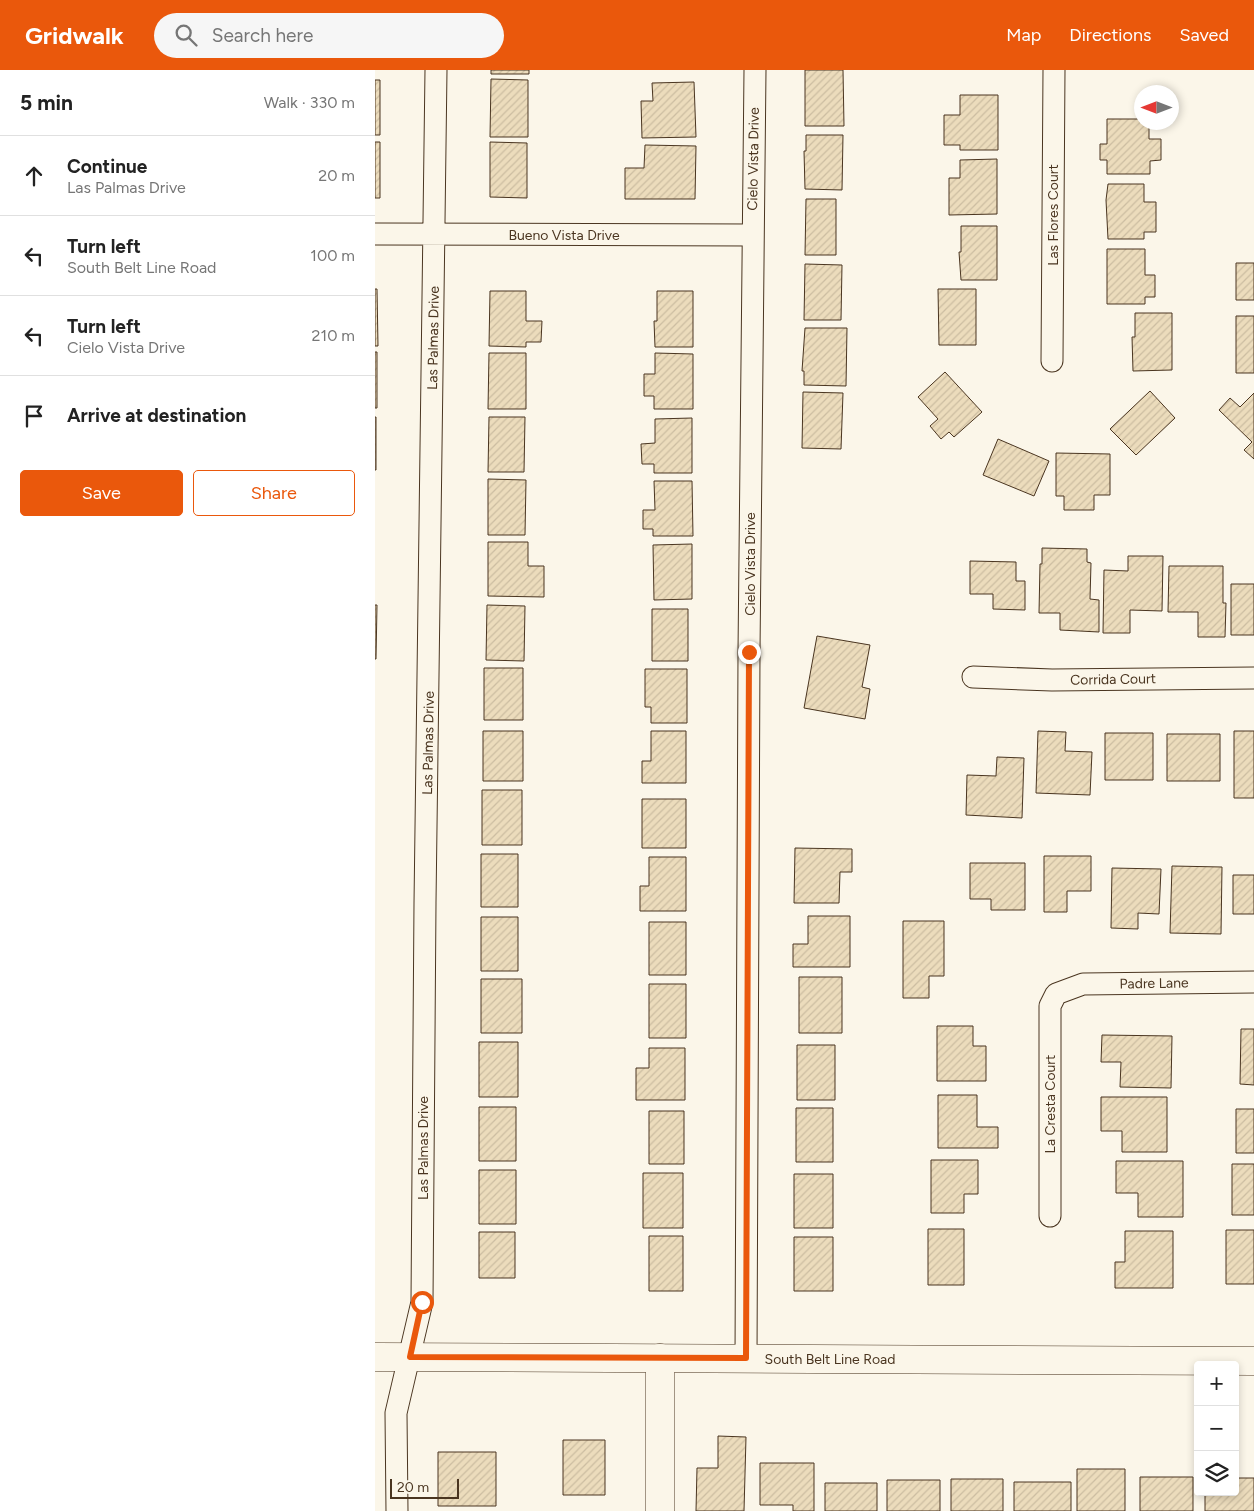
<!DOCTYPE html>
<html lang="en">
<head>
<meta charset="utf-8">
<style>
	body { margin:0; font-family:Figtree,sans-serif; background:#f6f6f6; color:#222 }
	.controls { position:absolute; right:15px; bottom:15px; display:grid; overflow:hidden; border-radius:5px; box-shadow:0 2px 8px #0003 }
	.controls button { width:45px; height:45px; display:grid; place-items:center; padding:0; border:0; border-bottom:1px solid #e0e0e0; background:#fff; color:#222; font:25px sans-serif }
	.compass { position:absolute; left:759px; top:15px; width:45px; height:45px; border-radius:50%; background:#fff; box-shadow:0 2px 8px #0003; rotate:270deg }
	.scale { position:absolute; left:15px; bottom:12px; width:69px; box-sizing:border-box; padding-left:5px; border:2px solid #4a3520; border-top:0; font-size:14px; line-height:18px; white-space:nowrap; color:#4a3520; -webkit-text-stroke:4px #fbf6e9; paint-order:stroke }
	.stop { position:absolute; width:15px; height:15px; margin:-11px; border:4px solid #ea580c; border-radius:50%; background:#fff }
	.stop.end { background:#ea580c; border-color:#fff; box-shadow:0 1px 5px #0008 }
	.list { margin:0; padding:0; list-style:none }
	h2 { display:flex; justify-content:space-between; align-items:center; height:65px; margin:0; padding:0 20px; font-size:21px }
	h2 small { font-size:16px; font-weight:400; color:#767676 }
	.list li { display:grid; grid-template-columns:32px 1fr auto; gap:15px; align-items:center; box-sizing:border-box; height:80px; padding:0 20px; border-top:1px solid #e0e0e0 }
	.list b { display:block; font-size:19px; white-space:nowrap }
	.list p { margin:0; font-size:16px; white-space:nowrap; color:#767676 }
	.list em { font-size:16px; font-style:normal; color:#767676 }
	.actions { display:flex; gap:10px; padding:15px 20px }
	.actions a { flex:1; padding:11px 0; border:1px solid #ea580c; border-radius:5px; text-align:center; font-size:18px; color:#ea580c }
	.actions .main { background:#ea580c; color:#fff }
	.icon { flex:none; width:28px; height:28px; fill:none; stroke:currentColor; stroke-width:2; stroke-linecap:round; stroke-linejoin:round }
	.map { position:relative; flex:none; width:879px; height:1441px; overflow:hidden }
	header { display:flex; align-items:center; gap:30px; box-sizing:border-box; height:70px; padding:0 25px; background:#ea580c; color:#fff }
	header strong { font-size:24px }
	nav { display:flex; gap:28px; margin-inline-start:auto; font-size:18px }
	.search { width:350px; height:45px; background:#f6f6f6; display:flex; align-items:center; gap:12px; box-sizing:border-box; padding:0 18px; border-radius:28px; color:#767676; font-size:19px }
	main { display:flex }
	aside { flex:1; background:#fff }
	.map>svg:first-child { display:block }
	.building { fill:url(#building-hatch); stroke:#4a3520 }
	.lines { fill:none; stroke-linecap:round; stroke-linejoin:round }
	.street-casing { stroke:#4a3520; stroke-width:23 }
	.secondary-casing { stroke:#4a3520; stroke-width:29 }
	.primary-casing { stroke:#4a3520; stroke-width:29 }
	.street { stroke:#fbf6e9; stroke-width:21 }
	.secondary { stroke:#fbf6e9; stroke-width:28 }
	.primary { stroke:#fbf6e9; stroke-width:28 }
	.route { stroke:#ea580c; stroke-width:6 }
	.labels { text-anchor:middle; stroke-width:4; stroke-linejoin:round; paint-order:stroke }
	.street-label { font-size:14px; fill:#4a3520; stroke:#fbf6e9 }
</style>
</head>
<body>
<header>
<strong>Gridwalk</strong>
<div class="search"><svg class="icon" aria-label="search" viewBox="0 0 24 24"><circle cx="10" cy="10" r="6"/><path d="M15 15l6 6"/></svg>Search here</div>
<nav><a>Map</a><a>Directions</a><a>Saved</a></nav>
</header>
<main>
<aside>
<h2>5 min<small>Walk · 330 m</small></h2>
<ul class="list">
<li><svg class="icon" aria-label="ahead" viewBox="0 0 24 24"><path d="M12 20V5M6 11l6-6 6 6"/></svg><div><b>Continue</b><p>Las Palmas Drive</p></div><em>20 m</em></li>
<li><svg class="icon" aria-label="left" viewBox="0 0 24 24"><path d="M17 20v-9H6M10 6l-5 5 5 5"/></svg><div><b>Turn left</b><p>South Belt Line Road</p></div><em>100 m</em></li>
<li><svg class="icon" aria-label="left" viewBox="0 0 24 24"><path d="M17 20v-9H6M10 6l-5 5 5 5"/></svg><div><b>Turn left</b><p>Cielo Vista Drive</p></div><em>210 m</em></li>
<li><svg class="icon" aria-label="arrive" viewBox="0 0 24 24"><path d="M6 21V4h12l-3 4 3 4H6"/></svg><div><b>Arrive at destination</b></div></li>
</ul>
<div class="actions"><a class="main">Save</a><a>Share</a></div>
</aside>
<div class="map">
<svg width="879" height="1441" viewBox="0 0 879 1441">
	<defs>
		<pattern id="building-hatch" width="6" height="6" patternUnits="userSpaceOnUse" patternTransform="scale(1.25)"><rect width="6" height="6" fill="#ecdcbc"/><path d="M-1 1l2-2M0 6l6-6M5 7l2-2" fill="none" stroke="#ccbda1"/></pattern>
	</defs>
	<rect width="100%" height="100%" fill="#fbf6e9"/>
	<!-- building -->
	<path class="building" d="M 116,0 L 154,0 L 154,4 L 116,4 Z
		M 430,0 L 468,0 L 469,56 L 430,56 Z
		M 116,9 L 153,10 L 153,67 L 115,67 Z
		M 0,10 L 5,10 L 5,65 L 0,65 Z
		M 319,12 L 321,67 L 267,68 L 266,31 L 278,31 L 277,13 Z
		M 585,25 L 623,25 L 623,80 L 585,80 L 585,75 L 569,75 L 569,45 L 585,45 Z
		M 732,49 L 766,49 L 766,52 L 774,52 L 774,69 L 786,69 L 786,90 L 775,91 L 775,104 L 732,104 L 732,90 L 725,90 L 725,74 L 732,74 Z
		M 431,65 L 468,65 L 467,120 L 430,119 L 429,81 L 431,81 Z
		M 0,72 L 5,72 L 5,128 L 0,128 Z
		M 115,72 L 152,73 L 152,128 L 115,127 Z
		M 270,75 L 321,76 L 320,129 L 250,129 L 250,98 L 269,98 Z
		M 622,89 L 622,144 L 574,145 L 574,108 L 585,108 L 585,90 Z
		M 733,114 L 769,114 L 769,132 L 781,132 L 781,162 L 769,162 L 769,169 L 733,169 L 731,130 Z
		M 431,129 L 461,129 L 461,185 L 430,185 Z
		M 586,156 L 622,156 L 622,210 L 586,210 L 584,182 L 586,182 Z
		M 732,179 L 770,179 L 770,205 L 780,205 L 780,227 L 770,227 L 770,234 L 732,234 Z
		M 861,193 L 879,193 L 879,230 L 861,230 Z
		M 430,194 L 467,195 L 466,250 L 429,250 Z
		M 0,219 L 2,219 L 3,276 L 0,276 Z
		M 563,219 L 601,219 L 601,275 L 564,275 Z
		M 115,221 L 151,221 L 151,251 L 167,251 L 166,272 L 151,272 L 151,277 L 114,276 Z
		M 282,221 L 318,221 L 318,277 L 280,277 L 279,251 L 282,251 Z
		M 760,243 L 797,243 L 797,300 L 758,301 L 757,267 L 760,267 Z
		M 861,246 L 879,246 L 879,303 L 861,303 Z
		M 430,258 L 472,258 L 471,316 L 429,315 L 429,301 L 427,301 Z
		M 0,282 L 2,282 L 2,338 L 0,338 Z
		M 114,283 L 151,283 L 151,339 L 113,339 Z
		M 280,283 L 318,284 L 318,339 L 279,339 L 279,326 L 269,326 L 269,304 L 280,304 Z
		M 570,302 L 607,342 L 579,367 L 574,362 L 566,369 L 555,356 L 563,349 L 543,327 Z
		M 775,321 L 800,348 L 761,385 L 735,359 Z
		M 428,322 L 468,323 L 466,379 L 427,378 Z
		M 879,323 L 879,389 L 869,380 L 877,372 L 844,340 L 855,328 L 865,337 Z
		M 0,347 L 1,347 L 1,400 L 0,400 Z
		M 114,347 L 150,347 L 149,402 L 113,402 Z
		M 317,348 L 317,403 L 279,403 L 279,394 L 267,394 L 266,374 L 280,373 L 280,349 Z
		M 623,369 L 674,391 L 659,426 L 608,405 Z
		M 681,383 L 735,384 L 735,425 L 719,425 L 719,440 L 689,440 L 689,426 L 681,426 Z
		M 113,409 L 151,410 L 150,465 L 113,465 Z
		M 279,411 L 317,411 L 318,466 L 278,466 L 278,459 L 268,459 L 268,440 L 280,440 Z
		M 113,472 L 153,472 L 153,496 L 169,496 L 169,527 L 113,526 Z
		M 317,474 L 317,529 L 279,530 L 278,475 Z
		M 667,478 L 712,479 L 712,492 L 716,493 L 715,529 L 724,530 L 724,562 L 685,560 L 685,543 L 664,543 L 665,494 L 667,494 Z
		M 753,486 L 788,486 L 787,541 L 755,540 L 755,563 L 728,563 L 729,500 L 753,501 Z
		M 595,491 L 641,492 L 641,511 L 650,511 L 650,540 L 618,539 L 618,524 L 595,524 Z
		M 794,496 L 848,496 L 848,533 L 851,533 L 850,567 L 823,567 L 823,542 L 793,542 Z
		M 856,514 L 879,514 L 879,565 L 856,565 Z
		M 0,535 L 2,535 L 1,589 L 0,589 Z
		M 112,535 L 150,536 L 149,591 L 111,590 Z
		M 277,539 L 313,539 L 313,591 L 277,591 Z
		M 442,566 L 495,575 L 487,617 L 495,619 L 490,649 L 429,638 Z
		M 109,598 L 148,598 L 148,650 L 109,650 Z
		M 270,599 L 312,599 L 312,653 L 276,653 L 276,637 L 270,637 Z
		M 108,661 L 148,661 L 148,711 L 108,711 Z
		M 276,661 L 311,661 L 311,713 L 267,713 L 267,691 L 276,691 Z
		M 663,661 L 691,662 L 690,681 L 717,682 L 715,725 L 661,723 Z
		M 859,661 L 879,661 L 879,728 L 859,728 Z
		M 730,663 L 778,663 L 778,710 L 730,710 Z
		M 792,664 L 845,664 L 845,711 L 792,711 Z
		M 622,687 L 649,688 L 647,748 L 591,745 L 592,705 L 621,706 Z
		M 107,720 L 147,720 L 147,775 L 107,775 Z
		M 267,729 L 311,729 L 311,778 L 267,778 Z
		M 420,778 L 477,779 L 477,802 L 465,802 L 464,833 L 419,833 Z
		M 106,784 L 143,784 L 143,837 L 106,837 Z
		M 669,786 L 716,786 L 716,821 L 692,821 L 692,842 L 669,842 Z
		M 274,787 L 311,787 L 311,841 L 265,841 L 265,816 L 274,816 Z
		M 595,793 L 650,793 L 650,840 L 616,840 L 616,829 L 595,829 Z
		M 797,796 L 847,797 L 846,864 L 795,863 Z
		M 737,798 L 786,799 L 784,844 L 763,843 L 763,859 L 736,858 Z
		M 858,805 L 879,805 L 879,844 L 858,844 Z
		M 433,846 L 475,846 L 475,897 L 418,897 L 418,874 L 433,874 Z
		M 106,847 L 143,847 L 143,901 L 106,901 Z
		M 528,851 L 569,851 L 569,906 L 554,906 L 554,928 L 528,928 Z
		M 274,852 L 311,852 L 311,905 L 274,905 Z
		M 424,907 L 467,907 L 467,963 L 424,963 Z
		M 106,909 L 147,909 L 147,963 L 106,963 Z
		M 274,914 L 311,914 L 311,968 L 274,968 Z
		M 562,956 L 598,956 L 598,976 L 611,976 L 611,1011 L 562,1011 Z
		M 866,959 L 879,959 L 879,1015 L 865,1014 Z
		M 727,965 L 797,966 L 796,1018 L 745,1017 L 746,992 L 726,992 Z
		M 104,972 L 143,972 L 143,1027 L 104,1027 Z
		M 422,975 L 460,975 L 460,1030 L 422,1030 Z
		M 274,978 L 310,978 L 310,1030 L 261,1030 L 261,998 L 274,998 Z
		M 563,1025 L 602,1025 L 602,1057 L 623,1057 L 623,1078 L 563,1078 Z
		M 726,1027 L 792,1027 L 792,1082 L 747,1082 L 747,1061 L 726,1061 Z
		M 104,1037 L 141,1037 L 141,1091 L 104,1091 Z
		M 421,1038 L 458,1038 L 458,1092 L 421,1092 Z
		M 861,1039 L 879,1039 L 879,1083 L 861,1083 Z
		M 274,1041 L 309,1041 L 309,1094 L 274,1094 Z
		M 556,1090 L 603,1090 L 603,1124 L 589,1124 L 589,1143 L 556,1143 Z
		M 741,1091 L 808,1091 L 808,1147 L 763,1147 L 763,1123 L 741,1123 Z
		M 857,1094 L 879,1094 L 879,1145 L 857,1145 Z
		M 104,1100 L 141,1100 L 141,1154 L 104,1154 Z
		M 268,1103 L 308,1103 L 308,1158 L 268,1158 Z
		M 419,1104 L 458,1104 L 458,1158 L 419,1158 Z
		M 553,1159 L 589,1159 L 589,1215 L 553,1215 Z
		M 851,1160 L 879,1160 L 879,1214 L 851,1214 Z
		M 750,1161 L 798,1161 L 798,1218 L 740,1218 L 740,1192 L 750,1192 Z
		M 104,1162 L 140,1162 L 140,1208 L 104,1208 Z
		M 274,1166 L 308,1166 L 308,1221 L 274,1221 Z
		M 419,1167 L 458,1167 L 458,1221 L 419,1221 Z
		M 343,1366 L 371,1367 L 369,1441 L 321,1441 L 322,1398 L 343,1398 Z
		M 188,1370 L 230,1370 L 230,1425 L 188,1425 Z
		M 63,1382 L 121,1382 L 121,1436 L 63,1436 Z
		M 385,1393 L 439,1393 L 439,1441 L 418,1441 L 418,1435 L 385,1435 Z
		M 702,1399 L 750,1399 L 750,1441 L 702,1441 Z
		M 765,1407 L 818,1407 L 818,1441 L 765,1441 Z
		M 860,1408 L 879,1408 L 879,1441 L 830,1441 L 830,1422 L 860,1422 Z
		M 576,1409 L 628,1409 L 628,1441 L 576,1441 Z
		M 512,1410 L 565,1410 L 565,1441 L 512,1441 Z
		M 639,1412 L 696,1412 L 696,1441 L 639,1441 Z
		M 450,1413 L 502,1413 L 502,1441 L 450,1441 Z"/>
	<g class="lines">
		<!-- street casing -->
		<g class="street-casing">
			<path id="street" d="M 0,164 L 377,165
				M 677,291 L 679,0
				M 598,607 L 677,610 L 879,608
				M 675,1146 L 675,936 L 681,924 L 708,914 L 879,912
				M 371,1288 L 374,582 L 380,0
				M 22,1441 L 21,1343 L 47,1232 L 50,833 L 61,0"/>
		</g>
		<!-- secondary casing -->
		<g class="secondary-casing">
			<path id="secondary" d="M 285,1441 L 285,1288"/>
		</g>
		<!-- primary casing -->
		<g class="primary-casing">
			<path id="primary" d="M 0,1287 L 879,1291"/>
		</g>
		<!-- street -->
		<use href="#street" class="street"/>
		<!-- secondary -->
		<use href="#secondary" class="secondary"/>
		<!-- primary -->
		<use href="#primary" class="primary"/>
	</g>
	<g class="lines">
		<!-- route -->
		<path class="route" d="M 47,1232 L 35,1287 L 371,1288 L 374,582"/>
	</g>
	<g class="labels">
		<!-- street labels -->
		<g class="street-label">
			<text transform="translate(378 89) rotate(-89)" y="5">Cielo Vista Drive</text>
			<text transform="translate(678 145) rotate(-90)" y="5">Las Flores Court</text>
			<text x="189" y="170">Bueno Vista Drive</text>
			<text transform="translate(58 268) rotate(-89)" y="5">Las Palmas Drive</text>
			<text transform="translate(375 494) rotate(-90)" y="5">Cielo Vista Drive</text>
			<text transform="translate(738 609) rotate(-1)" y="5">Corrida Court</text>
			<text transform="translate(53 673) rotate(-89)" y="5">Las Palmas Drive</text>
			<text transform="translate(779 913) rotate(-1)" y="5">Padre Lane</text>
			<text transform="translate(675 1034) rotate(-90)" y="5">La Cresta Court</text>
			<text transform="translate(48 1078) rotate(-90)" y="5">Las Palmas Drive</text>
			<text x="455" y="1294">South Belt Line Road</text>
		</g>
	</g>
</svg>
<div class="controls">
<button>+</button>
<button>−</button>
<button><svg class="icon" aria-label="layers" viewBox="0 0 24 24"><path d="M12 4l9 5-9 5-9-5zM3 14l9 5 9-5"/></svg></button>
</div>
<svg class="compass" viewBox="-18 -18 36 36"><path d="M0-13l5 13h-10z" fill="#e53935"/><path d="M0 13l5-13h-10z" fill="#767676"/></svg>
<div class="scale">20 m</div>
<div class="stop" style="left:47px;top:1232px"></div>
<div class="stop end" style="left:374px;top:582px"></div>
</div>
</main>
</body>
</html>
